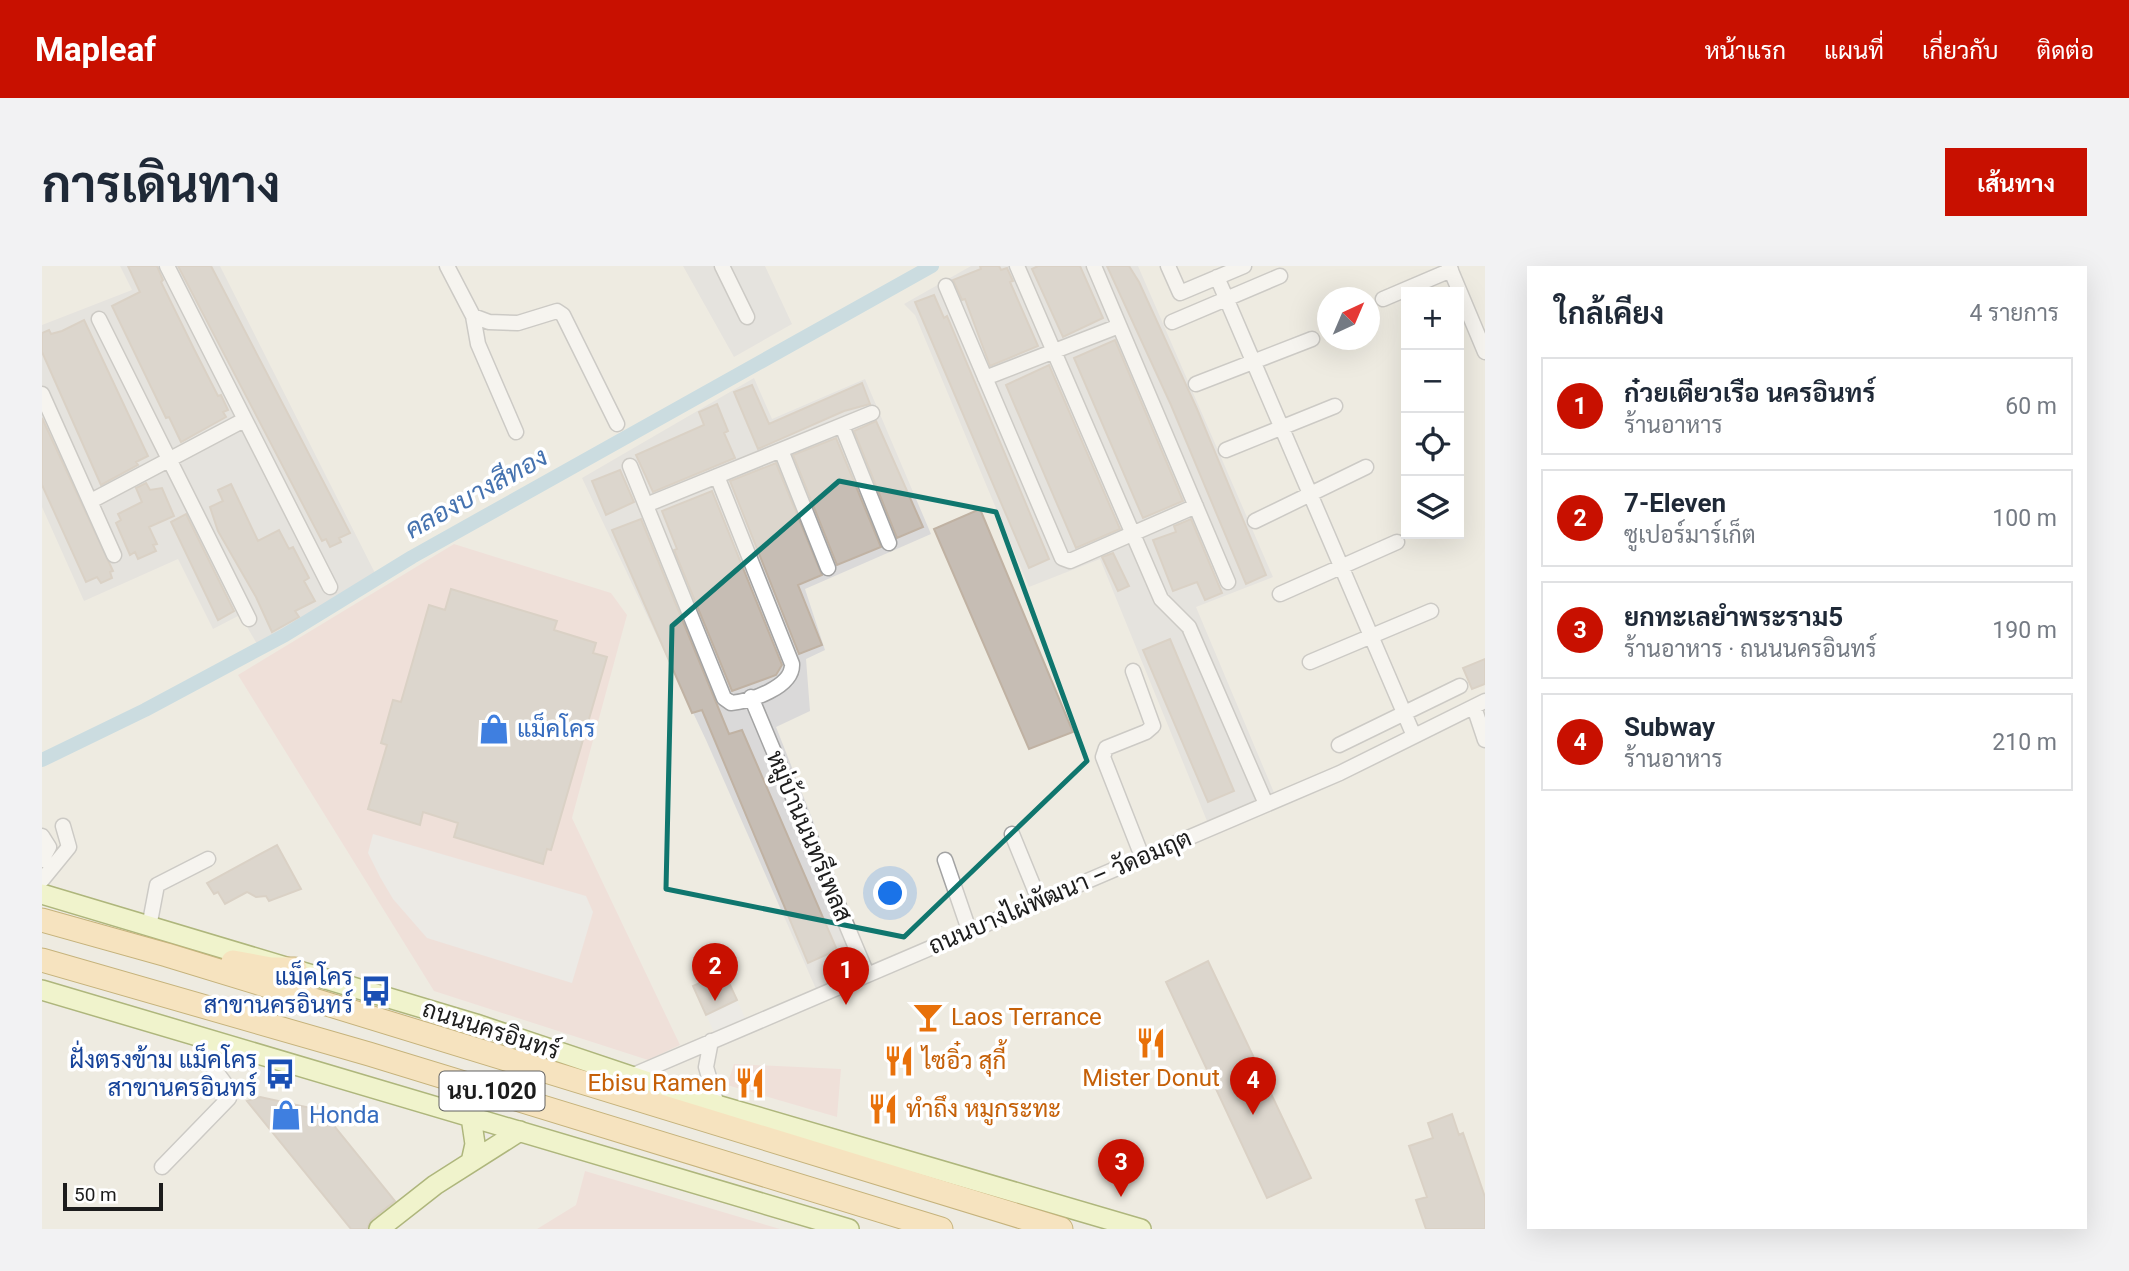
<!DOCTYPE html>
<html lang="th">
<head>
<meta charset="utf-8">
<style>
	body { margin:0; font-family:Roboto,Sarabun,sans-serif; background:#f2f2f3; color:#1f2937 }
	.controls { position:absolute; right:21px; top:21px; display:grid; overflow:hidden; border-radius:0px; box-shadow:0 7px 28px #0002 }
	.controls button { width:63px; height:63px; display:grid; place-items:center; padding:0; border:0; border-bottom:2px solid #e0e1e3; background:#fff; color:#1f2937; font:35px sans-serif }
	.compass { position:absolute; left:1275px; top:21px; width:63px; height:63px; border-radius:50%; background:#fff; box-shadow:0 7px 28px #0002; rotate:44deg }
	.scale { position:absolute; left:21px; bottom:18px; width:100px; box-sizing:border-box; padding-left:7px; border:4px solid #1c1c1c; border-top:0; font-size:19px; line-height:24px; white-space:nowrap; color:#1c1c1c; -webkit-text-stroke:5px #fff; paint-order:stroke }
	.you { position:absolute; left:849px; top:628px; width:24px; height:24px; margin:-18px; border:5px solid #fff; border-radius:50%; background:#1a73e8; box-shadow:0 0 0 10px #1a73e833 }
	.badge { display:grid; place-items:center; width:46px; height:46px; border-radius:50%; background:#c81000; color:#fff; font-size:23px; font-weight:700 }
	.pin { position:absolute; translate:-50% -58px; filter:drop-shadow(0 2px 4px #0008) }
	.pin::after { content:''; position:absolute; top:37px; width:24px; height:21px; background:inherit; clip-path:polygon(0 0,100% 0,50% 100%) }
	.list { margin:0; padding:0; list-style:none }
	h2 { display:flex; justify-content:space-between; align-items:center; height:91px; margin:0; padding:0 28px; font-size:30px }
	h2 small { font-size:23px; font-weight:400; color:#747a83 }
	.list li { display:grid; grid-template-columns:46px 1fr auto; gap:21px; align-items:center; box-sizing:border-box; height:98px; margin:0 14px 14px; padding:0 14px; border:2px solid #e0e1e3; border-radius:0px }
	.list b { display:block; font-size:26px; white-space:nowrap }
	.list p { margin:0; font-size:23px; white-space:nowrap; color:#747a83 }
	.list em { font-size:23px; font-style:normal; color:#747a83 }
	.icon { flex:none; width:38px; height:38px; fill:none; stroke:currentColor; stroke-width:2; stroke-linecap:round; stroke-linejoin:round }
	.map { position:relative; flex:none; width:1443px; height:963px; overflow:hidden; border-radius:0px }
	header { display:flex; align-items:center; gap:42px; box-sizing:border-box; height:98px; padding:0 35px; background:#c81000; color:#fff }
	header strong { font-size:33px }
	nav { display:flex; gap:38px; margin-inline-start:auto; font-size:24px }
	.intro { display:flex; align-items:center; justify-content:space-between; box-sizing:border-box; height:168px; padding:0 42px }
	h1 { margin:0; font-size:49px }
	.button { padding:18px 32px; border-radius:0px; background:#c81000; color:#fff; font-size:24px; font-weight:700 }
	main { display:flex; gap:42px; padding:0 42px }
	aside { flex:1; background:#fff; border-radius:0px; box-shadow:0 7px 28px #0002 }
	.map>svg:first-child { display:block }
	.residential { fill:#dad9d9 }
	.commercial { fill:#f0d3cf }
	.parking { fill:#e8e8e8 }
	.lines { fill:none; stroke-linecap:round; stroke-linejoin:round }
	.canal { stroke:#9fcbde; stroke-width:14 }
	.building { fill:#c6bdb4; stroke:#c0b2a3; stroke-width:2 }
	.street-casing { stroke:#a3a3a3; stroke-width:17 }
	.secondary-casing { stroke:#607600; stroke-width:22 }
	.primary-casing { stroke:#946f00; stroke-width:25 }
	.street { stroke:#fff; stroke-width:14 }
	.secondary { stroke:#f2fcb1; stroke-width:19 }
	.primary { stroke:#ffda95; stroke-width:23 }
	.marked { fill:none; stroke:#0f766e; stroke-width:5; stroke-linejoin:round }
	.labels { text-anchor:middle; stroke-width:7; stroke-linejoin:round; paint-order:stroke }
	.shield { fill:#fff; stroke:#606060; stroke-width:2 }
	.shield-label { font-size:23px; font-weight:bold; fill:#1c1c1c }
	.shop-label { font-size:24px; fill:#366cbe; stroke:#fff; text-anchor:start }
	.street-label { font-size:24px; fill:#1c1c1c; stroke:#fff }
	.transit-label { font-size:24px; fill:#164399; stroke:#fff; text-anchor:end }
	.food-label { font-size:24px; fill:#c56008; stroke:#fff; text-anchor:start }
	.water-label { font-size:26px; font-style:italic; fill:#4572af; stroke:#fff }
</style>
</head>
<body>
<header>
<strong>Mapleaf</strong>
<nav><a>หน้าแรก</a><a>แผนที่</a><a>เกี่ยวกับ</a><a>ติดต่อ</a></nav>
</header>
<div class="intro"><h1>การเดินทาง</h1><a class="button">เส้นทาง</a></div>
<main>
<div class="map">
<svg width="1443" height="963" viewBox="0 0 1443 963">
	<rect width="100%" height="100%" fill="#eeebe1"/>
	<!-- residential -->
	<path class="residential" d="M 78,0 L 178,0 L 334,309 L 215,378 L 198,349 L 171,363 L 136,293 L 42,335 L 0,241 L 0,59 L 90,24 Z
		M 641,0 L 723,0 L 750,58 L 692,91 Z
		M 929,0 L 1096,0 L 1231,311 L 1154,341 L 1233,529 L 1165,555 L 1058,293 L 987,321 L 873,49 L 862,38 Z
		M 712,112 L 730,153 L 823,113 L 889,268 L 763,323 L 783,384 L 764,393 L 768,445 L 734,461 L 828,699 L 774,723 L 664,474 L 540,212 Z"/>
	<!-- commercial -->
	<path class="commercial" d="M 412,278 L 569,327 L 585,349 L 530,552 L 638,779 L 606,794 L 392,725 L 196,409 Z
		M 692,798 L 799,803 L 795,851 L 685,819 Z
		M 543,905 L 738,963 L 495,963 L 534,939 Z"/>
	<!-- parking -->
	<path class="parking" d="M 331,568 L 544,630 L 551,646 L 530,717 L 385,672 L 351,633 L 338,611 L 326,587 Z
		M 695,734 L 704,754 L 673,768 L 664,749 Z"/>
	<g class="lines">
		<!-- canal -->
		<path class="canal" d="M 0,494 L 103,444 L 243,369 L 370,291 L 890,0"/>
	</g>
	<!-- building -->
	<path class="building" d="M 86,0 L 115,0 L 121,14 L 119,16 L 152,83 L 176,130 L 179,129 L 186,144 L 181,146 L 184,151 L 139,176 L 127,151 L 124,152 L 70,40 L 98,26 Z
		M 136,0 L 169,0 L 308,267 L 297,272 L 299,276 L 288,281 L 284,273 L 280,275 Z
		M 938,0 L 957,0 L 959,4 L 965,2 L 971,15 L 968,16 L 996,80 L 948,100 L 923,33 L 920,34 L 911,14 L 939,3 Z
		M 996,0 L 1038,0 L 1061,52 L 1021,71 L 990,3 Z
		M 1065,0 L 1087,0 L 1097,16 L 1155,143 L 1224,309 L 1204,318 L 1129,139 Z
		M 892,29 L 902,52 L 905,50 L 1007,293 L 987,302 L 873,36 Z
		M 42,54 L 106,190 L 94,196 L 96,199 L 59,219 L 0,86 L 0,67 L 7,64 L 9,68 L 20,65 Z
		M 1073,74 L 1141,235 L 1101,252 L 1032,92 Z
		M 1007,99 L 1078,263 L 1034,282 L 964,119 Z
		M 820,117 L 828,138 L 802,145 L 716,183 L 692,126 L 710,119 L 727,158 Z
		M 675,138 L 686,165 L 682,167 L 693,192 L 611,226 L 594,189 L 662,159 L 657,146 Z
		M 0,152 L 71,305 L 68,306 L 70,312 L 59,317 L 55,311 L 44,316 L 0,219 Z
		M 834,155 L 881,261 L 855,272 L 812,165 Z
		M 794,172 L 839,281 L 795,299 L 751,189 Z
		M 734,197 L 780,309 L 756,319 L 780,379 L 757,388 L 688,215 Z
		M 578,204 L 592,236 L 564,249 L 550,215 Z
		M 104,217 L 108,224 L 120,222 L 132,250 L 107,261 L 115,278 L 111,279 L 114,285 L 96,293 L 93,286 L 88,289 L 74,257 L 79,254 L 76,248 L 100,236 L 94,222 Z
		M 189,218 L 216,275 L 237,264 L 247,283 L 251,281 L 267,312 L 262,315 L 273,335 L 253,345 L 257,351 L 230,366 L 214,331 L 176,265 L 168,241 L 181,235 L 176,224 Z
		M 670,225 L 740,399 L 734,409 L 690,425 L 632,284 L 635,283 L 620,245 Z
		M 938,243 L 1031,466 L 987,483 L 892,263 Z
		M 144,248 L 192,345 L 176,354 L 129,256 Z
		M 599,253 L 687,468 L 700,464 L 795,684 L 766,697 L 660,444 L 650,447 L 570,264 Z
		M 1149,253 L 1180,327 L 1163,334 L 1155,316 L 1131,325 L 1111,274 L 1134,266 L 1132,260 Z
		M 1071,287 L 1087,320 L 1076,325 L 1060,291 Z
		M 409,323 L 515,355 L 512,364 L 554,377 L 551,387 L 565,391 L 509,584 L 505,583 L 501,598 L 412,571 L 416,557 L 381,546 L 378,559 L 326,543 L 345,479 L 339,477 L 351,434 L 359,436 L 387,339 L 403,344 Z
		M 1128,373 L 1192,525 L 1166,536 L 1101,384 Z
		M 1443,393 L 1443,418 L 1430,423 L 1421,402 Z
		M 235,579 L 259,623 L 227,635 L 224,630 L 214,631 L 205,626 L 183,638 L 176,626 L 172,628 L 165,617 Z
		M 1166,695 L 1269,912 L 1225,932 L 1124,716 Z
		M 682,706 L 695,734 L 664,749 L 651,720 Z
		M 218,831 L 273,843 L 276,840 L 353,935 L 329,954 L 325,963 L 309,963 L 205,835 Z
		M 1410,848 L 1417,869 L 1421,867 L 1443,931 L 1443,963 L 1384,963 L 1374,934 L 1385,931 L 1367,880 L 1391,872 L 1386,857 Z"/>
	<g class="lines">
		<!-- street casing -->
		<g class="street-casing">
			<path id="street" d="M 125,0 L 288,321
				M 405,0 L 431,50 L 436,78 L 474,166
				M 680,0 L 705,51
				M 975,0 L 1119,333 L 1147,361 L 1224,538
				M 1052,0 L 1186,316
				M 1126,0 L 1138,27 L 1202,0
				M 1407,0 L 1443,86
				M 1175,11 L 1372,470
				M 904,20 L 1020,292 L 1028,295 L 1154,240
				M 1341,33 L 1409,4
				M 431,50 L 447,56 L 476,57 L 515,45 L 521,49 L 575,158
				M 57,53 L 207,353
				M 1130,56 L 1238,10
				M 943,112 L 1077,60
				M 1154,118 L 1270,73
				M 0,128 L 72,289
				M 800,160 L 847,277
				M 739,184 L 786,302
				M 1184,184 L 1293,140
				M 588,200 L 682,432 L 689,437 C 709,435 751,421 750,398 L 675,210
				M 49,235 L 202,154
				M 604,239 L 830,147
				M 1213,255 L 1324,201
				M 1238,328 L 1355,276
				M 1268,396 L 1389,345
				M 1091,405 L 1111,460 L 1104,466 L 1064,482 L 1061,491 L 1101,593
				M 709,431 L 825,708
				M 1432,441 L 1443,474
				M 1297,479 L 1418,420
				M 970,568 L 997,634
				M 0,570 L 7,581 L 0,594
				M 903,594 L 927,664
				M 0,614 L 27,581 L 21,560
				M 107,661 L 115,619 L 166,593
				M 669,775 L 664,801 L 675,839
				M 589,810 L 1298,507 L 1443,435
				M 120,901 L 187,832 L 187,823 L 164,792 L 170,774"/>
		</g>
		<!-- secondary casing -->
		<g class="secondary-casing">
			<path id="secondary" d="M 0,628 L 434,758 L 675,839 L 1099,963
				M 0,724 L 807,963
				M 429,896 L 433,878 L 429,851
				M 337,963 L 393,919 L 478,865"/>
		</g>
		<!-- primary casing -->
		<g class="primary-casing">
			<path id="primary" d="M 0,654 L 125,689 L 1019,963
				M 0,694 L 327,788 L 899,963
				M 191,696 L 229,703 L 253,703"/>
		</g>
		<!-- street -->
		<use href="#street" class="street"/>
		<!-- secondary -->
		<use href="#secondary" class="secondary"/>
		<!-- primary -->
		<use href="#primary" class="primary"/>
	</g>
	<!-- marked area -->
	<path d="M0 0H1443V963H0ZM 797,215 L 954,246 L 1045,495 L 862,671 L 624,623 L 630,360 Z" fill="#eeebe1" fill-opacity=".55" fill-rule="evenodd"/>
	<path class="marked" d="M 797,215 L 954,246 L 1045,495 L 862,671 L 624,623 L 630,360 Z"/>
	<!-- icons -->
	<defs>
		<g id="shop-bare" transform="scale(2.415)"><path d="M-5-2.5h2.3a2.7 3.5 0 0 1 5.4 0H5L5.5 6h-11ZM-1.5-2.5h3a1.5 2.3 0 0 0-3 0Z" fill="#3f7fe0" stroke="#fff" stroke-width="2.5" paint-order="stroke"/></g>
		<g id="bus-bare" transform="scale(2.415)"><path d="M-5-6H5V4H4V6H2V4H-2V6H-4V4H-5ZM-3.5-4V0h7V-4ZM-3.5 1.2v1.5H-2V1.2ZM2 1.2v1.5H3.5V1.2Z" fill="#1a4fb4" stroke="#fff" stroke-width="2.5" paint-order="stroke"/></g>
		<g id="bar-bare" transform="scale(2.415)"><path d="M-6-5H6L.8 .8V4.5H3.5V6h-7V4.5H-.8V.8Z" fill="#e8710a" stroke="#fff" stroke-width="2.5" paint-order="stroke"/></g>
		<g id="restaurant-bare" transform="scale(2.415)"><path d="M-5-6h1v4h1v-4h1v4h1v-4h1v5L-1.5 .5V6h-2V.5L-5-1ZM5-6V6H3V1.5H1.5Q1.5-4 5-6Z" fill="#e8710a" stroke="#fff" stroke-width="2.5" paint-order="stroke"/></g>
	</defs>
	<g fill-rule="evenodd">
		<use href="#shop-bare" x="452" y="463"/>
		<use href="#bus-bare" x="334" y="725"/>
		<use href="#bar-bare" x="886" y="751"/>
		<use href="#restaurant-bare" x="1109" y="777"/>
		<use href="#restaurant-bare" x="857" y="795"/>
		<use href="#bus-bare" x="238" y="808"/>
		<use href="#restaurant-bare" x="708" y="817"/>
		<use href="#restaurant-bare" x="841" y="843"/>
		<use href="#shop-bare" x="244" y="849"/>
	</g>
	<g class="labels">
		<!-- shield labels -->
		<rect class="shield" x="397.5" y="805.5" width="105" height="39" rx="5"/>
		<g class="shield-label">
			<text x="450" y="833">นบ.1020</text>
		</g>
		<!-- shop labels -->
		<g class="shop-label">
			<text x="475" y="471">แม็คโคร</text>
			<text x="267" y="857">Honda</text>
		</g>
		<!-- street labels -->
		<g class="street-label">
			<text transform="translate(767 570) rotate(67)" y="8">หมู่บ้านนนทรีเพลส</text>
			<text transform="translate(1018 626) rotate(-23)" y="8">ถนนบางไผ่พัฒนา – วัดอมฤต</text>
			<text transform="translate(449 764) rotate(18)" y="8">ถนนนครอินทร์</text>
		</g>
		<!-- transit labels -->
		<g class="transit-label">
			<text x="311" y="719">แม็คโคร<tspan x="311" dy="28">สาขานครอินทร์</tspan></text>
			<text x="215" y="802">ฝั่งตรงข้าม แม็คโคร<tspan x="215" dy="28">สาขานครอินทร์</tspan></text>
		</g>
		<!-- food labels -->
		<g class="food-label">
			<text x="909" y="759">Laos Terrance</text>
			<text x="880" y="803">ไซอิ๋ว สุกี้</text>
			<text x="1109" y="820" text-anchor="middle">Mister Donut</text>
			<text x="685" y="825" text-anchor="end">Ebisu Ramen</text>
			<text x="864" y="851">ทำถึง หมูกระทะ</text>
		</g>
		<!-- water labels -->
		<g class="water-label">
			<text transform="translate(434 227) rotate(-29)" y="9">คลองบางสีทอง</text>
		</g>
	</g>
</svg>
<div class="controls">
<button>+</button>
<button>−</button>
<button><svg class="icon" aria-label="locate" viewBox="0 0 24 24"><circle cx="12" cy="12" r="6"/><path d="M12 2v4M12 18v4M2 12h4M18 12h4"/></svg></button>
<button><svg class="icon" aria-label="layers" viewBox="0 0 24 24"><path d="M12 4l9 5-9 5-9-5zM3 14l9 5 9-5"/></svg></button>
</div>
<svg class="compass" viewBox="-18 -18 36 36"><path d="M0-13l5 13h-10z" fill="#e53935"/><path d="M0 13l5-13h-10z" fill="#747a83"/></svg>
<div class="scale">50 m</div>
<div class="you"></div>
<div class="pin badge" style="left:804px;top:739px">1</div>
<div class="pin badge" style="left:673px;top:735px">2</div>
<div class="pin badge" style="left:1079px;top:931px">3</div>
<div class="pin badge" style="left:1211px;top:849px">4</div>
</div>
<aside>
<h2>ใกล้เคียง<small>4 รายการ</small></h2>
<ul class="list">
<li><span class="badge">1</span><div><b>ก๋วยเตียวเรือ นครอินทร์</b><p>ร้านอาหาร</p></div><em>60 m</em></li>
<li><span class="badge">2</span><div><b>7-Eleven</b><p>ซูเปอร์มาร์เก็ต</p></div><em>100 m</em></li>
<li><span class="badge">3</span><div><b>ยกทะเลยำพระราม5</b><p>ร้านอาหาร · ถนนนครอินทร์</p></div><em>190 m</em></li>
<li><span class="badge">4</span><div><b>Subway</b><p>ร้านอาหาร</p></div><em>210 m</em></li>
</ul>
</aside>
</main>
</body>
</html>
